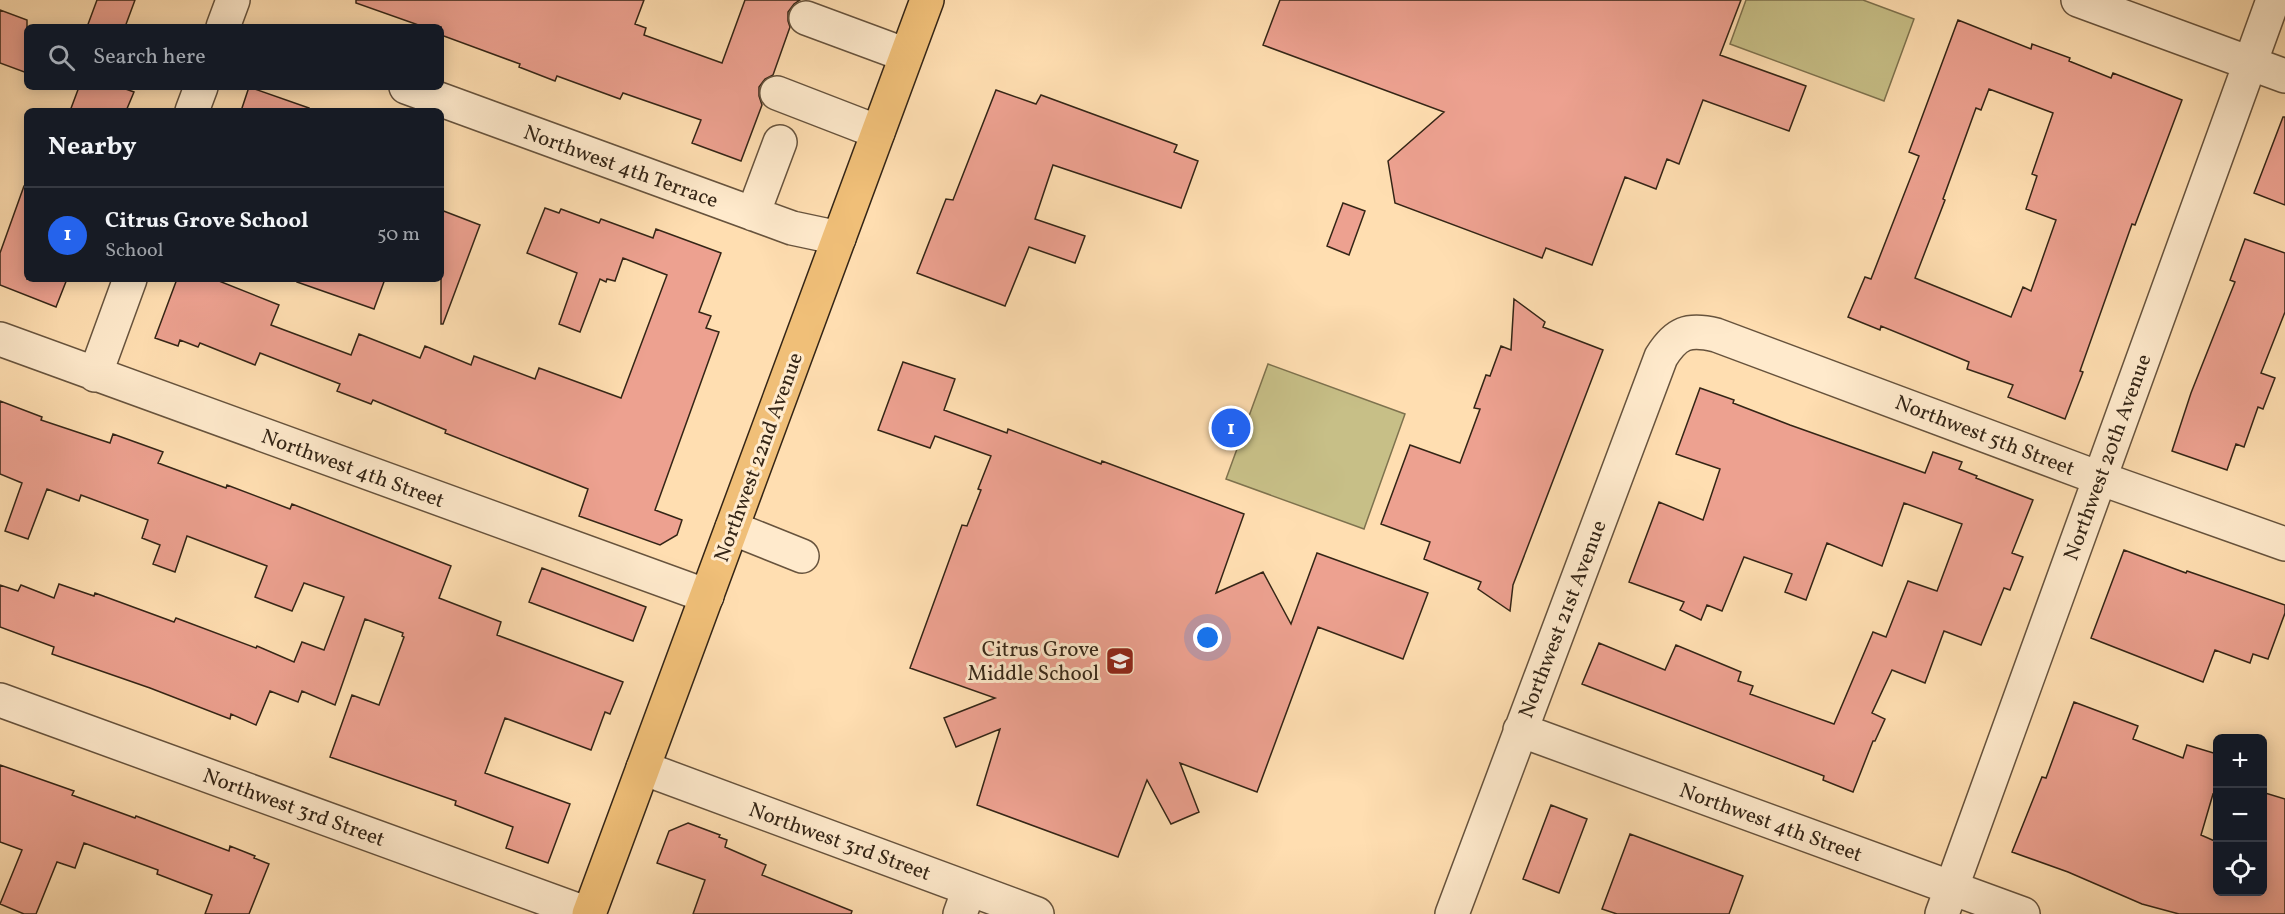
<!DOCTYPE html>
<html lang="en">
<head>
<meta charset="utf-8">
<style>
	body { margin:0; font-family:Vollkorn,serif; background:#242831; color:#f1f3f6 }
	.controls { position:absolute; right:18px; bottom:18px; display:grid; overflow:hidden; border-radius:9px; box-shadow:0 3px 15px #0003 }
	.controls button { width:54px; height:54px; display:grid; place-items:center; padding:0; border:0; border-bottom:2px solid #363941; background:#171b24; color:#f1f3f6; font:30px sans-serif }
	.you { position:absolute; left:1208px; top:638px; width:21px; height:21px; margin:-15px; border:4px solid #fff; border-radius:50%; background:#1a73e8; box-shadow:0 0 0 9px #1a73e833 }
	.badge { display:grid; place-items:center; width:39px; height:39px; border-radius:50%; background:#2563eb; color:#fff; font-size:20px; font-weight:700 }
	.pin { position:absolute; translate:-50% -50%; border:3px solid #fff; box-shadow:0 2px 6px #0006 }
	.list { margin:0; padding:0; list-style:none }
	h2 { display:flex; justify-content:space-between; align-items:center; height:78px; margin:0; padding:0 24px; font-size:26px }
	h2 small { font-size:20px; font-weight:400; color:#9ea1a6 }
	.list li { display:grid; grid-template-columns:39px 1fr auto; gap:18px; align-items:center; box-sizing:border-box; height:96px; padding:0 24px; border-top:2px solid #363941 }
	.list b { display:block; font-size:22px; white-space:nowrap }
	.list p { margin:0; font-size:20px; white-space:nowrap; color:#9ea1a6 }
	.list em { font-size:20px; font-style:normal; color:#9ea1a6 }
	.icon { flex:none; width:33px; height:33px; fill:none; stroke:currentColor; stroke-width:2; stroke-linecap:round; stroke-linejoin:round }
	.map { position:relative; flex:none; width:2285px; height:914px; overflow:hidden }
	.search { position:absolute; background:#171b24; box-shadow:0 3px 15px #0003; left:24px; top:24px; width:420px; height:66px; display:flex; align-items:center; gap:15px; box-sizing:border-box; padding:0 21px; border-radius:9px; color:#9ea1a6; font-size:22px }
	.panel { position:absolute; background:#171b24; box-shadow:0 3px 15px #0003; left:24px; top:108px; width:420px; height:174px; border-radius:9px }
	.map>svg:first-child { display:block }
	.green { fill:#c7bf87; stroke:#7e724e; stroke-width:1.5 }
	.building { fill:#eda190; stroke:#342516; stroke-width:1.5; fill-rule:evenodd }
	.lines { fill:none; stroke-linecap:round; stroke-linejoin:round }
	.minor-casing { stroke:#67533d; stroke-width:36 }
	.major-casing { stroke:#342516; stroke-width:36 }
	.minor { stroke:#ffeacc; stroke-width:33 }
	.major { stroke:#f0bf78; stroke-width:33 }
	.labels { text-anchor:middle; stroke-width:6; stroke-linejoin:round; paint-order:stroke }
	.street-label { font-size:21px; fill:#342516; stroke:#ffeacc }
	.poi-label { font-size:21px; fill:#342516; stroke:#ffeacc; text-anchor:end }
</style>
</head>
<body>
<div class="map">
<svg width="2285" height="914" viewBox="0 0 2285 914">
	<rect width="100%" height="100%" fill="#ffdeb1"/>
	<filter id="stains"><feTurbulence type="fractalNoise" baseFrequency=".00333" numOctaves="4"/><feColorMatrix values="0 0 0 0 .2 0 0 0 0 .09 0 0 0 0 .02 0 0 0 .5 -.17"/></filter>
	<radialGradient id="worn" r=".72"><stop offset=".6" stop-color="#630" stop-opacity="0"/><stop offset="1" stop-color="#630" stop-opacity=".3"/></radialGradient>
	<!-- green -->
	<path class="green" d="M 1746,0 L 1863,0 L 1914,19 L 1884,101 L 1730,44 Z
		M 1268,364 L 1405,414 L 1364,529 L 1226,479 Z"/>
	<!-- building -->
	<path class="building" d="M 97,0 L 135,0 L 125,27 L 87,27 Z
		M 356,0 L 644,0 L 635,24 L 646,28 L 644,35 L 722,63 L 745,0 L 800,0 L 794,4 L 788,12 L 788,21 L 790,27 L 773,75 L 765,79 L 759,87 L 759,96 L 762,105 L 741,161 L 692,143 L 701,120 L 623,93 L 620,99 L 557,76 L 555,81 L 519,67 L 520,64 L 441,35 L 441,27 L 424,27 L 356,3 Z
		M 1280,0 L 1741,0 L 1720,55 L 1806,86 L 1789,131 L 1703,100 L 1679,164 L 1667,159 L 1656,189 L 1625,177 L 1592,265 L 1546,248 L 1542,258 L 1395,203 L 1388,161 L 1444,112 L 1263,45 Z
		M 0,10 L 27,20 L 27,73 L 0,63 Z
		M 1958,20 L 2031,49 L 2032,44 L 2070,58 L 2069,61 L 2111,78 L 2113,73 L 2182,100 L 2135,225 L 2132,224 L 2080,371 L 2083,372 L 2065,419 L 2008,397 L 2013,385 L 1967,369 L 1969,362 L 1881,326 L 1880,330 L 1848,317 L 1865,277 L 1871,279 L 1919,156 L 1909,152 ZM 1989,89 L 2053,113 L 2032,174 L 2037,176 L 2026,209 L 2056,220 L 2031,291 L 2023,287 L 2011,317 L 1915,278 L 1945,200 L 1943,199 L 1976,108 L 1981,110 Z
		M 79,87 L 120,87 L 134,92 L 126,111 L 70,111 Z
		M 249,87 L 309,108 L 308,111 L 241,111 Z
		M 996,90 L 1036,104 L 1041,95 L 1177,145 L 1174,152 L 1198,161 L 1181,208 L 1053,165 L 1035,219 L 1085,236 L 1075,263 L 1029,247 L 1005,306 L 917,273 L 946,199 L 953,200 Z
		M 2283,117 L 2285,117 L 2285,205 L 2254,193 Z
		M 24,186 L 27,186 L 27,279 L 67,279 L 56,307 L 0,285 L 0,253 Z
		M 1343,203 L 1365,211 L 1349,255 L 1327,246 Z
		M 545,208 L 559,213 L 561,209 L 599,223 L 601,219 L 653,238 L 656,229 L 721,253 L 699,312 L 711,316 L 706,328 L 719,332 L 655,510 L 682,520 L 677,535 L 660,545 L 579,516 L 588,489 L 445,433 L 446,430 L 373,400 L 371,404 L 337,391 L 340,384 L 260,353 L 255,365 L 200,343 L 198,347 L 180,340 L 178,346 L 155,338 L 177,279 L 214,279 L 279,305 L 271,325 L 351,355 L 359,334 L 420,358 L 425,346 L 471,365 L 474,356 L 535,379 L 539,368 L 621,398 L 667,275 L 623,258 L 615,281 L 607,279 L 606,282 L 600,279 L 580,332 L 559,324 L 577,273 L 527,253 Z
		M 441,210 L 480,225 L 443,324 L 441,324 Z
		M 2245,239 L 2285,253 L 2285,312 L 2261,373 L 2275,378 L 2263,409 L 2258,407 L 2244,447 L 2236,444 L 2227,470 L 2172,451 L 2191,393 L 2235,282 L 2230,280 Z
		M 298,279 L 385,279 L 374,309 L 297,282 Z
		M 1514,299 L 1545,322 L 1543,327 L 1603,350 L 1513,585 L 1510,611 L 1478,589 L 1481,582 L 1424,559 L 1430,542 L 1381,524 L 1410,445 L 1460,463 L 1480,409 L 1474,408 L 1486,375 L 1490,376 L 1501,346 L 1511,350 Z
		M 903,362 L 955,379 L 944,410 L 1007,433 L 1008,429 L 1101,464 L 1102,461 L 1244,514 L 1216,593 L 1263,572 L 1291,624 L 1317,553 L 1428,593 L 1403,659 L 1318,627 L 1257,792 L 1180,763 L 1199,812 L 1171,824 L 1147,780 L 1118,857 L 977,805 L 1000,729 L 956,747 L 944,718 L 995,698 L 910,668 L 962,525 L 967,526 L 981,490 L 978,489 L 991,456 L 935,436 L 930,448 L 878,430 Z
		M 1700,388 L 1734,400 L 1733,403 L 1790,425 L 1925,473 L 1933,452 L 1962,462 L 1959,469 L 1977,476 L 1976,478 L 2033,500 L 2012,553 L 2023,557 L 2010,590 L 2004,588 L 1981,645 L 1944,631 L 1925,683 L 1892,670 L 1872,713 L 1885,719 L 1875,741 L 1873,741 L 1853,792 L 1823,780 L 1824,776 L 1582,684 L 1599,643 L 1665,670 L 1676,645 L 1741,672 L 1738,681 L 1753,686 L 1750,694 L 1834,724 L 1873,632 L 1886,637 L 1908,581 L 1937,591 L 1962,524 L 1904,503 L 1882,566 L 1827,543 L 1806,600 L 1785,592 L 1792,574 L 1744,557 L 1722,611 L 1707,605 L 1701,620 L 1680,610 L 1684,602 L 1629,582 L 1659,502 L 1703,520 L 1720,469 L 1676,454 Z
		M 0,401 L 42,417 L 41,420 L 110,443 L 113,434 L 163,452 L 158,463 L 226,488 L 227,485 L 290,509 L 292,504 L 451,566 L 439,598 L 501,622 L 497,635 L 623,682 L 610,714 L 605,712 L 591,750 L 505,718 L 485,773 L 570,804 L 548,863 L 506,848 L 513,827 L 455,805 L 456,801 L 330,757 L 352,695 L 379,705 L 404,637 L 402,636 L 403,633 L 365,619 L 335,705 L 302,691 L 298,702 L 270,691 L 256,725 L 231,714 L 230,719 L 150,688 L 52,654 L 54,647 L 0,627 L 0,585 L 18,591 L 21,585 L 54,598 L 59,584 L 94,596 L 95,593 L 174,622 L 176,618 L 256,648 L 257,646 L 294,662 L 302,642 L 324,650 L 344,597 L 304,583 L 292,611 L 255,597 L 267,566 L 187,536 L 175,572 L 153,564 L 160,545 L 142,538 L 148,520 L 81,495 L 79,501 L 47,489 L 28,539 L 5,531 L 22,483 L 0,474 Z
		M 2124,550 L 2186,573 L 2187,571 L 2285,605 L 2285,613 L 2268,659 L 2253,654 L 2250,663 L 2215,650 L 2203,682 L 2091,638 Z
		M 542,568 L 646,607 L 633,641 L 529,602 Z
		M 2074,702 L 2138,726 L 2133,739 L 2183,758 L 2187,745 L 2217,754 L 2217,795 L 2213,794 L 2201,835 L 2217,842 L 2217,891 L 2262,891 L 2262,792 L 2285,799 L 2285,914 L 2179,914 L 2142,904 L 2068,872 L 2012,852 L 2042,777 L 2046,778 Z
		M 0,765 L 74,791 L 72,795 L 135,818 L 136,816 L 229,851 L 230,846 L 255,856 L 254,858 L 269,864 L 249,914 L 205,914 L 212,895 L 157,874 L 158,870 L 84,843 L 75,868 L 57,862 L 36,914 L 24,914 L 0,904 L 22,850 L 0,842 Z
		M 1551,805 L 1587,819 L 1559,893 L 1523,879 Z
		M 688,823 L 720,835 L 719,837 L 727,840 L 725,847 L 766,865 L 762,875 L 852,911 L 851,914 L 693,914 L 705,880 L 657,863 L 669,831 Z
		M 1630,834 L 1743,876 L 1729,914 L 1617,914 L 1602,909 Z"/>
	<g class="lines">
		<!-- minor casing -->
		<g class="minor-casing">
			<path id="minor" d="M 2078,0 L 2285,76
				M 806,18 L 906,55
				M 223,27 L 233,0
				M 406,87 L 792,228 L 839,238
				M 777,93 L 878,132
				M 192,111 L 201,87
				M 753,214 L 780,142
				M 0,339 L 707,596
				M 95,375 L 130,279
				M 732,528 L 802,556
				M 0,700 L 588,914
				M 1520,730 L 2023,914
				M 643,768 L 1037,914
				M 960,914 L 969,889
				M 1452,914 L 1661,357 C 1676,333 1688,328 1716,335 L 2099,478 L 2285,544
				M 1942,914 L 2273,0"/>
		</g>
		<!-- major casing -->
		<g class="major-casing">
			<path id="major" d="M 589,914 L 927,0"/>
		</g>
		<!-- minor -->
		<use href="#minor" class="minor"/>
		<!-- major -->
		<use href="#major" class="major"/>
	</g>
	<!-- icons -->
	<defs>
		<g id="school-square" transform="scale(1.5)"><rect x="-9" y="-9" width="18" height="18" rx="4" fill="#8f2418" stroke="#ffeacc"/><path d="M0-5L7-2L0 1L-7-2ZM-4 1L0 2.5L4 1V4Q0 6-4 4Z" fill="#fff"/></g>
	</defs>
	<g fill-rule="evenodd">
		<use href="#school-square" x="1120" y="661"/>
	</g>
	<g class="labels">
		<!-- street labels -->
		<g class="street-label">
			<text transform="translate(621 166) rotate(20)" y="7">Northwest 4th Terrace</text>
			<text transform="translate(1985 435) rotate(21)" y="7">Northwest 5th Street</text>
			<text transform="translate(758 457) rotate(-70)" y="7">Northwest 22nd Avenue</text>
			<text transform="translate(2107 457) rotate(-70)" y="7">Northwest 20th Avenue</text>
			<text transform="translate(353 468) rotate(20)" y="7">Northwest 4th Street</text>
			<text transform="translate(1562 619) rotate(-69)" y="7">Northwest 21st Avenue</text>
			<text transform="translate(294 807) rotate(20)" y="7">Northwest 3rd Street</text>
			<text transform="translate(1771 822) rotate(20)" y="7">Northwest 4th Street</text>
			<text transform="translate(840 841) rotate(20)" y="7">Northwest 3rd Street</text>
		</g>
		<!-- poi labels -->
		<g class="poi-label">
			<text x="1099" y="656">Citrus Grove<tspan x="1099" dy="24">Middle School</tspan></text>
		</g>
	</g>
	<rect width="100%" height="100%" filter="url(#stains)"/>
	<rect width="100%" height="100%" fill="url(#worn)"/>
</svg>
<div class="controls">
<button>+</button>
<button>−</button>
<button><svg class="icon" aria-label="locate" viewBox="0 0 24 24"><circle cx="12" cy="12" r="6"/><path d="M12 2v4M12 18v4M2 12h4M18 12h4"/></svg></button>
</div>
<div class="you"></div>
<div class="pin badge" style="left:1231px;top:428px">1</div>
<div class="search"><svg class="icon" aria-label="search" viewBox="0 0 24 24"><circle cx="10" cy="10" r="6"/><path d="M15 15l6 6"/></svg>Search here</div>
<section class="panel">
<h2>Nearby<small></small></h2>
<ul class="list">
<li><span class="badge">1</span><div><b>Citrus Grove School</b><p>School</p></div><em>50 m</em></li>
</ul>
</section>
</div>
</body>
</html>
